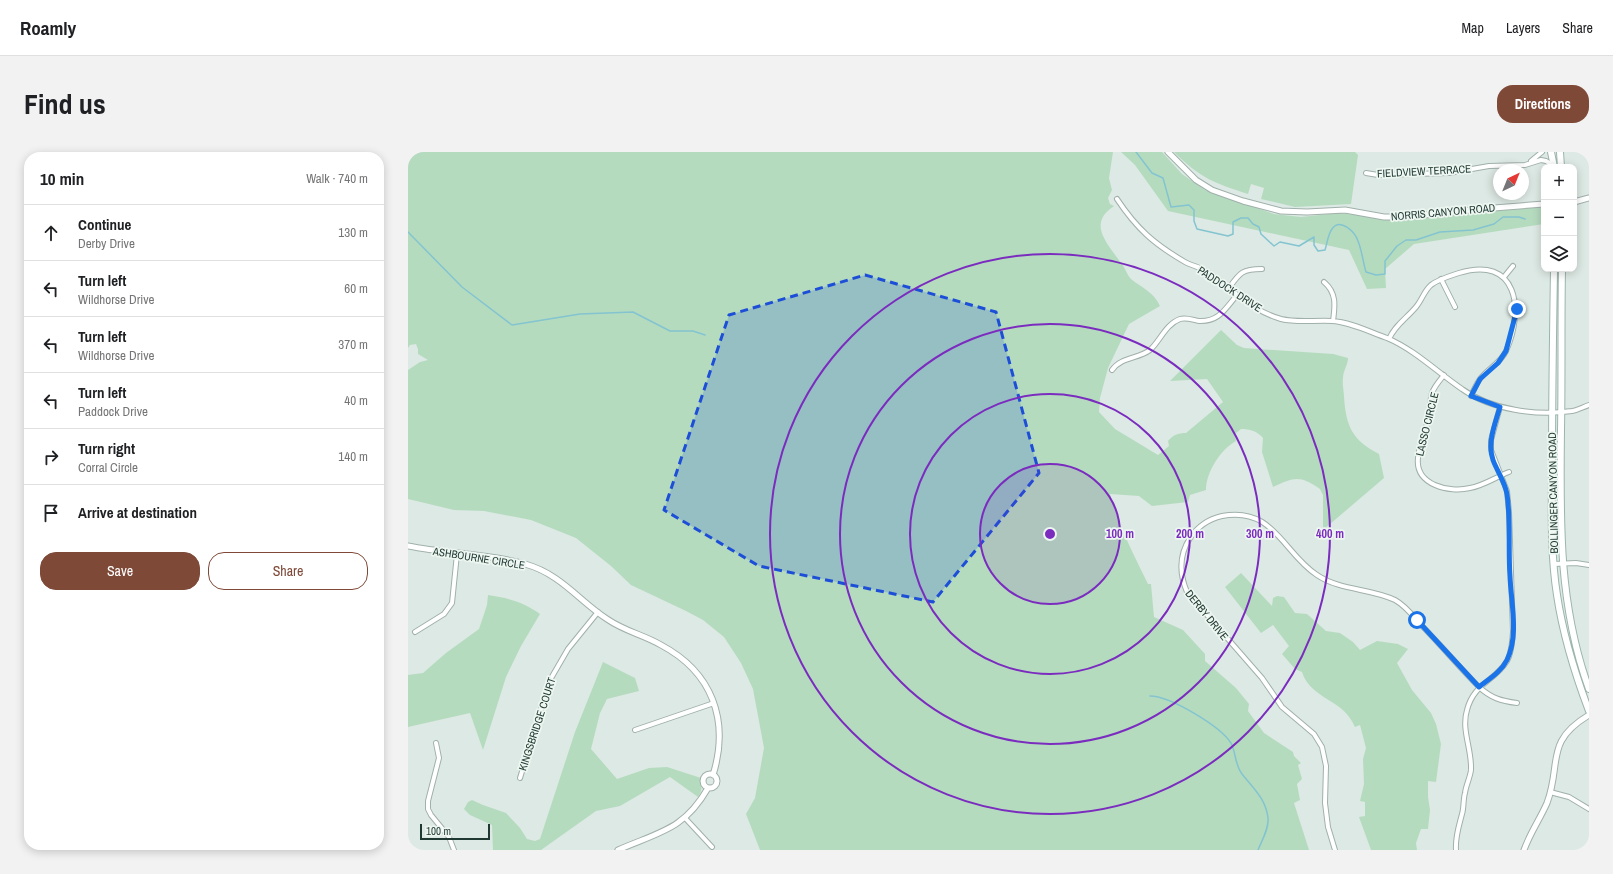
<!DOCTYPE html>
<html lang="en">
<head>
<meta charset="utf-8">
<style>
	body { margin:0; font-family:"Archivo Narrow",sans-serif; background:#f2f2f2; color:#202124 }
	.controls { position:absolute; right:12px; top:12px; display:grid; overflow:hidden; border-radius:8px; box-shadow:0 2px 10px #0003 }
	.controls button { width:36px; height:36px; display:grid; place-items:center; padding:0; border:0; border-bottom:1px solid #e0e0e0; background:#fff; color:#202124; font:20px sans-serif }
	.compass { position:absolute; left:1085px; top:12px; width:36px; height:36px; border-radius:50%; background:#fff; box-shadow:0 2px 10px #0003; rotate:43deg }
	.scale { position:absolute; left:12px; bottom:10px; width:70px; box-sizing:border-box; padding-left:4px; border:2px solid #1f3831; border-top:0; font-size:11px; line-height:14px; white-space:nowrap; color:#1f3831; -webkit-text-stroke:3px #edf6f1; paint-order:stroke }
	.stop { position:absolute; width:12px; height:12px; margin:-9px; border:3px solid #1a73e8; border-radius:50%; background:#fff }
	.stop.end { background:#1a73e8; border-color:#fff; box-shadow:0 1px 4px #0008 }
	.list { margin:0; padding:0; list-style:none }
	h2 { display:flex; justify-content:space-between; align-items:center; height:52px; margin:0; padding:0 16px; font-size:17px }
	h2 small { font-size:13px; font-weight:400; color:#757577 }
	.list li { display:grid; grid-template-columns:26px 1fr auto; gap:12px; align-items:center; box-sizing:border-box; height:56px; padding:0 16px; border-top:1px solid #e0e0e0 }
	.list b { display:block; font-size:15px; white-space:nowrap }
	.list p { margin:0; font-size:13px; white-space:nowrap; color:#757577 }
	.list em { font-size:13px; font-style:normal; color:#757577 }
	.actions { display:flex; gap:8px; padding:12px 16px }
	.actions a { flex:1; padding:9px 0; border:1px solid #7f4938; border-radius:16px; text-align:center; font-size:14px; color:#7f4938 }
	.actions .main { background:#7f4938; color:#fff }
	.icon { flex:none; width:22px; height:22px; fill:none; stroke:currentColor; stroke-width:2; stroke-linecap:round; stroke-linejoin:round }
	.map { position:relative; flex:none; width:1181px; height:698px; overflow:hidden; border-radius:16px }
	header { display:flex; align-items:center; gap:24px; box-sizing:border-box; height:56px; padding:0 20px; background:#fff; border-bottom:1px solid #e0e0e0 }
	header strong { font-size:19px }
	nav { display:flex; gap:22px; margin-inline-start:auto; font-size:14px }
	.intro { display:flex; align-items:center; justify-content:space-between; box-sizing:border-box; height:96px; padding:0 24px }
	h1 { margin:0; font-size:28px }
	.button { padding:10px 18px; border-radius:16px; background:#7f4938; color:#fff; font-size:14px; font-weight:700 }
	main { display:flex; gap:24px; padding:0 24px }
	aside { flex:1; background:#fff; border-radius:16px; box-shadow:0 2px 10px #0003 }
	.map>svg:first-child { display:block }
	.green { fill:#b5dbbf }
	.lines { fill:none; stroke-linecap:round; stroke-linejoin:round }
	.stream { stroke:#83c4d0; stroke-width:1.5 }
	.minor-casing { stroke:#a0b0ab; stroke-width:6 }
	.tertiary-casing { stroke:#a0b0ab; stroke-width:7 }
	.secondary-casing { stroke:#9cb5ac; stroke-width:8 }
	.minor { stroke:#fff; stroke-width:4 }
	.tertiary { stroke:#fff; stroke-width:5 }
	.secondary { stroke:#fff; stroke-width:6 }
	.route { stroke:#1a73e8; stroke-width:5 }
	.marked { fill:#1d4ed8; fill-opacity:0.2; stroke:#1d4ed8; stroke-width:3; stroke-dasharray:8 5; stroke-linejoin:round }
	.ring { fill:none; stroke:#7b2cbf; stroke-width:2 }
	.labels { text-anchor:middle; stroke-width:3.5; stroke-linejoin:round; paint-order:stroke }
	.street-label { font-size:11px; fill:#1f3831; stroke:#edf6f1 }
	.centre { fill:#7b2cbf; stroke:#edf6f1; stroke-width:2 }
	.ring-label { font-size:12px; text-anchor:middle; font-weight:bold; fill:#7b2cbf; stroke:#edf6f1; stroke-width:3.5; stroke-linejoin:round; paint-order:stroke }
</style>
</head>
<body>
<header>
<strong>Roamly</strong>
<nav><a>Map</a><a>Layers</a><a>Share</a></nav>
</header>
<div class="intro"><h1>Find us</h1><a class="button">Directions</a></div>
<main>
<aside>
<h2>10 min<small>Walk · 740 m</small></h2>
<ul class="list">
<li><svg class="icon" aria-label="ahead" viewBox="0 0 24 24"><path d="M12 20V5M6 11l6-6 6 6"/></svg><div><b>Continue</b><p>Derby Drive</p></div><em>130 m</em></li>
<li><svg class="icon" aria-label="left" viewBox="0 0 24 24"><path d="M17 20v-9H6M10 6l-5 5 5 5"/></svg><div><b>Turn left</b><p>Wildhorse Drive</p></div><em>60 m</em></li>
<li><svg class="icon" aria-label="left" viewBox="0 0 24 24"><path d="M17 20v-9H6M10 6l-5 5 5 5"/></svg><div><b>Turn left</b><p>Wildhorse Drive</p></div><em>370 m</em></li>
<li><svg class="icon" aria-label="left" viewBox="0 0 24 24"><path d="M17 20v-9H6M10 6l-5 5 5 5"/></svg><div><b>Turn left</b><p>Paddock Drive</p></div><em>40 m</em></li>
<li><svg class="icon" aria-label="right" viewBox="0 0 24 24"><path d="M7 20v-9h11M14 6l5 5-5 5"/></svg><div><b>Turn right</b><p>Corral Circle</p></div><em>140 m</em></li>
<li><svg class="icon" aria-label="arrive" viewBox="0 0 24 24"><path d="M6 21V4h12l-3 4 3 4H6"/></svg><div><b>Arrive at destination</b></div></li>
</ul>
<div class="actions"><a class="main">Save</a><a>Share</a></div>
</aside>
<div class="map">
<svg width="1181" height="698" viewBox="0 0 1181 698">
	<rect width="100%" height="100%" fill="#dde9e4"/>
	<!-- green -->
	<path class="green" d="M 0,0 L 705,0 L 701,26 L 704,38 L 700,46 L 702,52 L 706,54 C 679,72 699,91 713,111 C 717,115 719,123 723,127 C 734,136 746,140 752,154 L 721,172 L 700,216 L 692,246 L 691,260 L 707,277 L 750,303 L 761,294 L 760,289 C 765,283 770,281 778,281 L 815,250 L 799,227 L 762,229 L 813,178 L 829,193 L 836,196 L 925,202 L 940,206 C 940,213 935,219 935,226 C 934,232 936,239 936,245 C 938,274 944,288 971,302 L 976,326 L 915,378 L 915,343 L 912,337 C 892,323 886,325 865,335 L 854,300 L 855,286 C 849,279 842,277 833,277 L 827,282 L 828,289 C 813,297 798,320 798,338 L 782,343 L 780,350 L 744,354 L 731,344 L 702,342 C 710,373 726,403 740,432 L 743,432 L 746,465 L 775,478 L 797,502 L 797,509 L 828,536 L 841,552 L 840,559 L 856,581 L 885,600 L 886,604 L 893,611 L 890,613 L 894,627 L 889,632 L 892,648 L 886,651 L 901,698 L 352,698 L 338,662 L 347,646 L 356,596 L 345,537 L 333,511 L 316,485 L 295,468 L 278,459 L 223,433 L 203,414 L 168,386 L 123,368 L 76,359 L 46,358 L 0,347 L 0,218 L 12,210 L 20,208 L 10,202 L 10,197 L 8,192 L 2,193 L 0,196 Z
		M 713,0 L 754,0 L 774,22 L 797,38 L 866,62 L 893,65 L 930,61 L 993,68 L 1120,56 L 1136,56 L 1136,72 L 1006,92 L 977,117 L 978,136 L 959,137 L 941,98 L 760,59 L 727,13 Z
		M 766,0 L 947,0 L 950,3 L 943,52 L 887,55 L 853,47 L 856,36 L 843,32 L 840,42 C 806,31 792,26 766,0 Z
		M 833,421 L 864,454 L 865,446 L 869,444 L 876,445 L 887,461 L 899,462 L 918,479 L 932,481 L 945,490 L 952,498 L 969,489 L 990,492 L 1000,497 L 989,511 L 1004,538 L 1023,561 L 1028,572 L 1033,592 L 1028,630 L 1020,629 L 1020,645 L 1022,658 L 1020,677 L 1013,677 L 1008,691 L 1009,698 L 963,698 L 951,665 L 957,664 L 957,650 L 952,649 L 956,632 L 955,607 L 958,596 L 952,573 L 947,575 C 935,546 903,548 894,520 L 887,517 L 874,502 L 881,494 L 865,473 L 853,481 L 817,435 Z
		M 80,443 C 100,446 116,450 132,462 L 113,494 L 98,525 L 75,598 L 62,561 L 0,575 L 0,523 L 15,521 L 38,501 L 71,477 L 79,453 Z
		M 195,510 L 227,526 L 231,539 L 199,547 L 192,561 L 183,597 L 209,627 L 241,616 L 259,615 L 293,626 C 293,634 295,638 290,645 L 262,625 L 212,654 L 188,659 L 133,698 L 85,698 L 84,673 L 62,663 L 56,657 L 60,650 L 64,648 L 75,653 L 98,661 L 112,676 L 119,687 L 127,689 L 132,687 L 167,580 Z"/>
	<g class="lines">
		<!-- stream -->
		<path class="stream" d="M 728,0 L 744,21 L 755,26 L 763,55 L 781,53 L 786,58 L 786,69 L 789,77 L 820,84 L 825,82 L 825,70 L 833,66 L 840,66 L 845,72 L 851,75 L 853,82 L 866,94 L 872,90 L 891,94 L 906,85 L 906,93 L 910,99 L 917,98 C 919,92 920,82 924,77 C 932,65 947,80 950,89 C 954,99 955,110 958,120 L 968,123 L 977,122 L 977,109 L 989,94 L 998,88 L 1008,88 L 1032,80 L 1065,78 L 1086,72 L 1095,65 L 1111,65 L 1117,67
			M 0,80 L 54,135 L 104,173 L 172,162 L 225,160 L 262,179 L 285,179 L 297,183
			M 742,544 C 762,544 812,574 823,591 C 828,601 827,613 834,622 C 845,636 858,647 860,666 C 861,677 854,688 850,698"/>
		<!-- minor casing -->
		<g class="minor-casing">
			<path id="minor" d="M 1123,9 L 1134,0
				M 958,21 L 970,23 L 1041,21 L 1081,14 L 1117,13 L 1133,8 L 1138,9 L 1146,14
				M 709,47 C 729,77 746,92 777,110 C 784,114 793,115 799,120 C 823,136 844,159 873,167 C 889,171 907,168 924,169 C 942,170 962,180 979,186 C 1007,198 1029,220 1054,237 C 1083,258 1129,264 1164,259 C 1170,258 1175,255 1181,253
				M 1096,125 L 1105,114
				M 1033,127 L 1047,155
				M 916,130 C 929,141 927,154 925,169
				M 821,136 C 832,120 835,117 854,117
				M 981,187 C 987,173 998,167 1008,155 C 1014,148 1016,139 1023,133 C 1031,127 1042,124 1051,121 C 1109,103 1117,157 1098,199 C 1093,211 1079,217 1072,227 C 1068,232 1066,238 1063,244
				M 704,218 C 713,205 730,207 742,198 C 752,189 758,172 772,167 C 778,165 785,168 791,169 C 811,170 817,157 829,143
				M 1036,223 C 1032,228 1026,235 1024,241 C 1021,253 1021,267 1017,280 C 1015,288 1010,298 1010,306 C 1007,333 1041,341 1062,336 C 1075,334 1088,325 1101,320
				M 1146,412 L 1168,411 L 1181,413
				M 7,480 L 36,462 L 44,451 L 49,402
				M 227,578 L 306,551
				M 28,591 L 31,606 L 20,649 L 20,657 L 23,663 L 41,685 L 46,698
				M 112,626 L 142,528 L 160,497 L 190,460
				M 1142,640 L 1161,645 L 1181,657
				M 277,666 L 304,695
				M 927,698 L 920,675 L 917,651 L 918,614 L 914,595 L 906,582 L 874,555 L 854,526 L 779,440 C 771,421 771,403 782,386 C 790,374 801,367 814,364 C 866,354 875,401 909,423 C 933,439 962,436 987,448 C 998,454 1005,464 1013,473 C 1033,493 1051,515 1071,535 C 1083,546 1093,549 1109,551
				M 1048,698 C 1047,685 1051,674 1054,662 C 1056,656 1055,648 1057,641 C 1058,633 1062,626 1063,618 C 1064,597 1053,578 1059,558 C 1066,531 1087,529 1099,509 C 1104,500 1104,490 1105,480 L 1101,360 L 1099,339 L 1083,298 L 1083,288 L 1092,255"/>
		</g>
		<!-- tertiary casing -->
		<g class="tertiary-casing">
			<path id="tertiary" d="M 760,0 L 788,28 L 804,38 L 835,49 L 873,59 L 899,60 L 937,58 L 976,65 L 997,65 L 1073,57 L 1136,52
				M 1166,50 L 1181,46
				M 0,394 C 38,402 79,401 117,412 C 153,422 170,448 199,467 C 218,480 234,482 253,493 C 304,520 322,568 305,623
				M295 629a7 7 0 1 1 14 0a7 7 0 1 1-14 0Z
				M 210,698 C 251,680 276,678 300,636
				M 1116,698 C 1122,681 1132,667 1139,651 C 1154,611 1136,590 1181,563"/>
		</g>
		<!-- secondary casing -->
		<g class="secondary-casing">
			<path id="secondary" d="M 1143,0 L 1146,15
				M 1152,0 L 1153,15
				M 1146,117 C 1145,181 1144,244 1144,307 C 1144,352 1142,399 1149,443 C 1155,483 1167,522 1181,559
				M 1154,117 C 1153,171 1154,224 1153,278 C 1152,367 1150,452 1181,537"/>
		</g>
		<!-- minor -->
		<use href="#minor" class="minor"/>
		<!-- tertiary -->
		<use href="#tertiary" class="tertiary"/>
		<!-- secondary -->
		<use href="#secondary" class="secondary"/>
	</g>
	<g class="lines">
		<!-- route -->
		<path class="route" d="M 1009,468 L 1071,535 C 1081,527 1093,520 1099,508 C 1111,483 1103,451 1102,424 C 1100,397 1103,369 1099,342 C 1097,330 1089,319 1085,308 C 1079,291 1087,272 1092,255 L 1063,244 L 1072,227 L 1090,211 L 1098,199 L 1109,157"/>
	</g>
	<!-- marked area -->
	<path class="marked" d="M 457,123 L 588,160 L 631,321 L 525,450 L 351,414 L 256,358 L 321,163 Z"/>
	<!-- distance rings -->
	<circle cx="642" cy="382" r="70" fill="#7b2cbf" fill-opacity=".12"/>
	<g class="ring">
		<circle cx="642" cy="382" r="70"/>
		<circle cx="642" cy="382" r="140"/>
		<circle cx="642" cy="382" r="210"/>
		<circle cx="642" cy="382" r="280"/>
	</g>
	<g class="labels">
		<!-- street labels -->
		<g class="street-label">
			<text transform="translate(1016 19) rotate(-3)" y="4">FIELDVIEW TERRACE</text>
			<text transform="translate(1035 60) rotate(-5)" y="4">NORRIS CANYON ROAD</text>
			<text transform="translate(822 137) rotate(33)" y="4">PADDOCK DRIVE</text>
			<text transform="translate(1019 272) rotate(-76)" y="4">LASSO CIRCLE</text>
			<text transform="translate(1145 341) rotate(-91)" y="4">BOLLINGER CANYON ROAD</text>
			<text transform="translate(71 406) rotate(9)" y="4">ASHBOURNE CIRCLE</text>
			<text transform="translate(799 463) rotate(51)" y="4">DERBY DRIVE</text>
			<text transform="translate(129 572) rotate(-72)" y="4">KINGSBRIDGE COURT</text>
		</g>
	</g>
	<circle cx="642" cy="382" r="6" class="centre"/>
	<g class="ring-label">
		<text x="712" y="386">100 m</text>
		<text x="782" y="386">200 m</text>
		<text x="852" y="386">300 m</text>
		<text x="922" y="386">400 m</text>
	</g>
</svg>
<div class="controls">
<button>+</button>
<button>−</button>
<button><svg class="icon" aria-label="layers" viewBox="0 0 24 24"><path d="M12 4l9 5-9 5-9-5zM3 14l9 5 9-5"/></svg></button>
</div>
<svg class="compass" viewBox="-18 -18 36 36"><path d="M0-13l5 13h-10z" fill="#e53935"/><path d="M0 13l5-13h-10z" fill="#757577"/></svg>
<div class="scale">100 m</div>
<div class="stop" style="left:1009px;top:468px"></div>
<div class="stop end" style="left:1109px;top:157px"></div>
</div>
</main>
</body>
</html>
